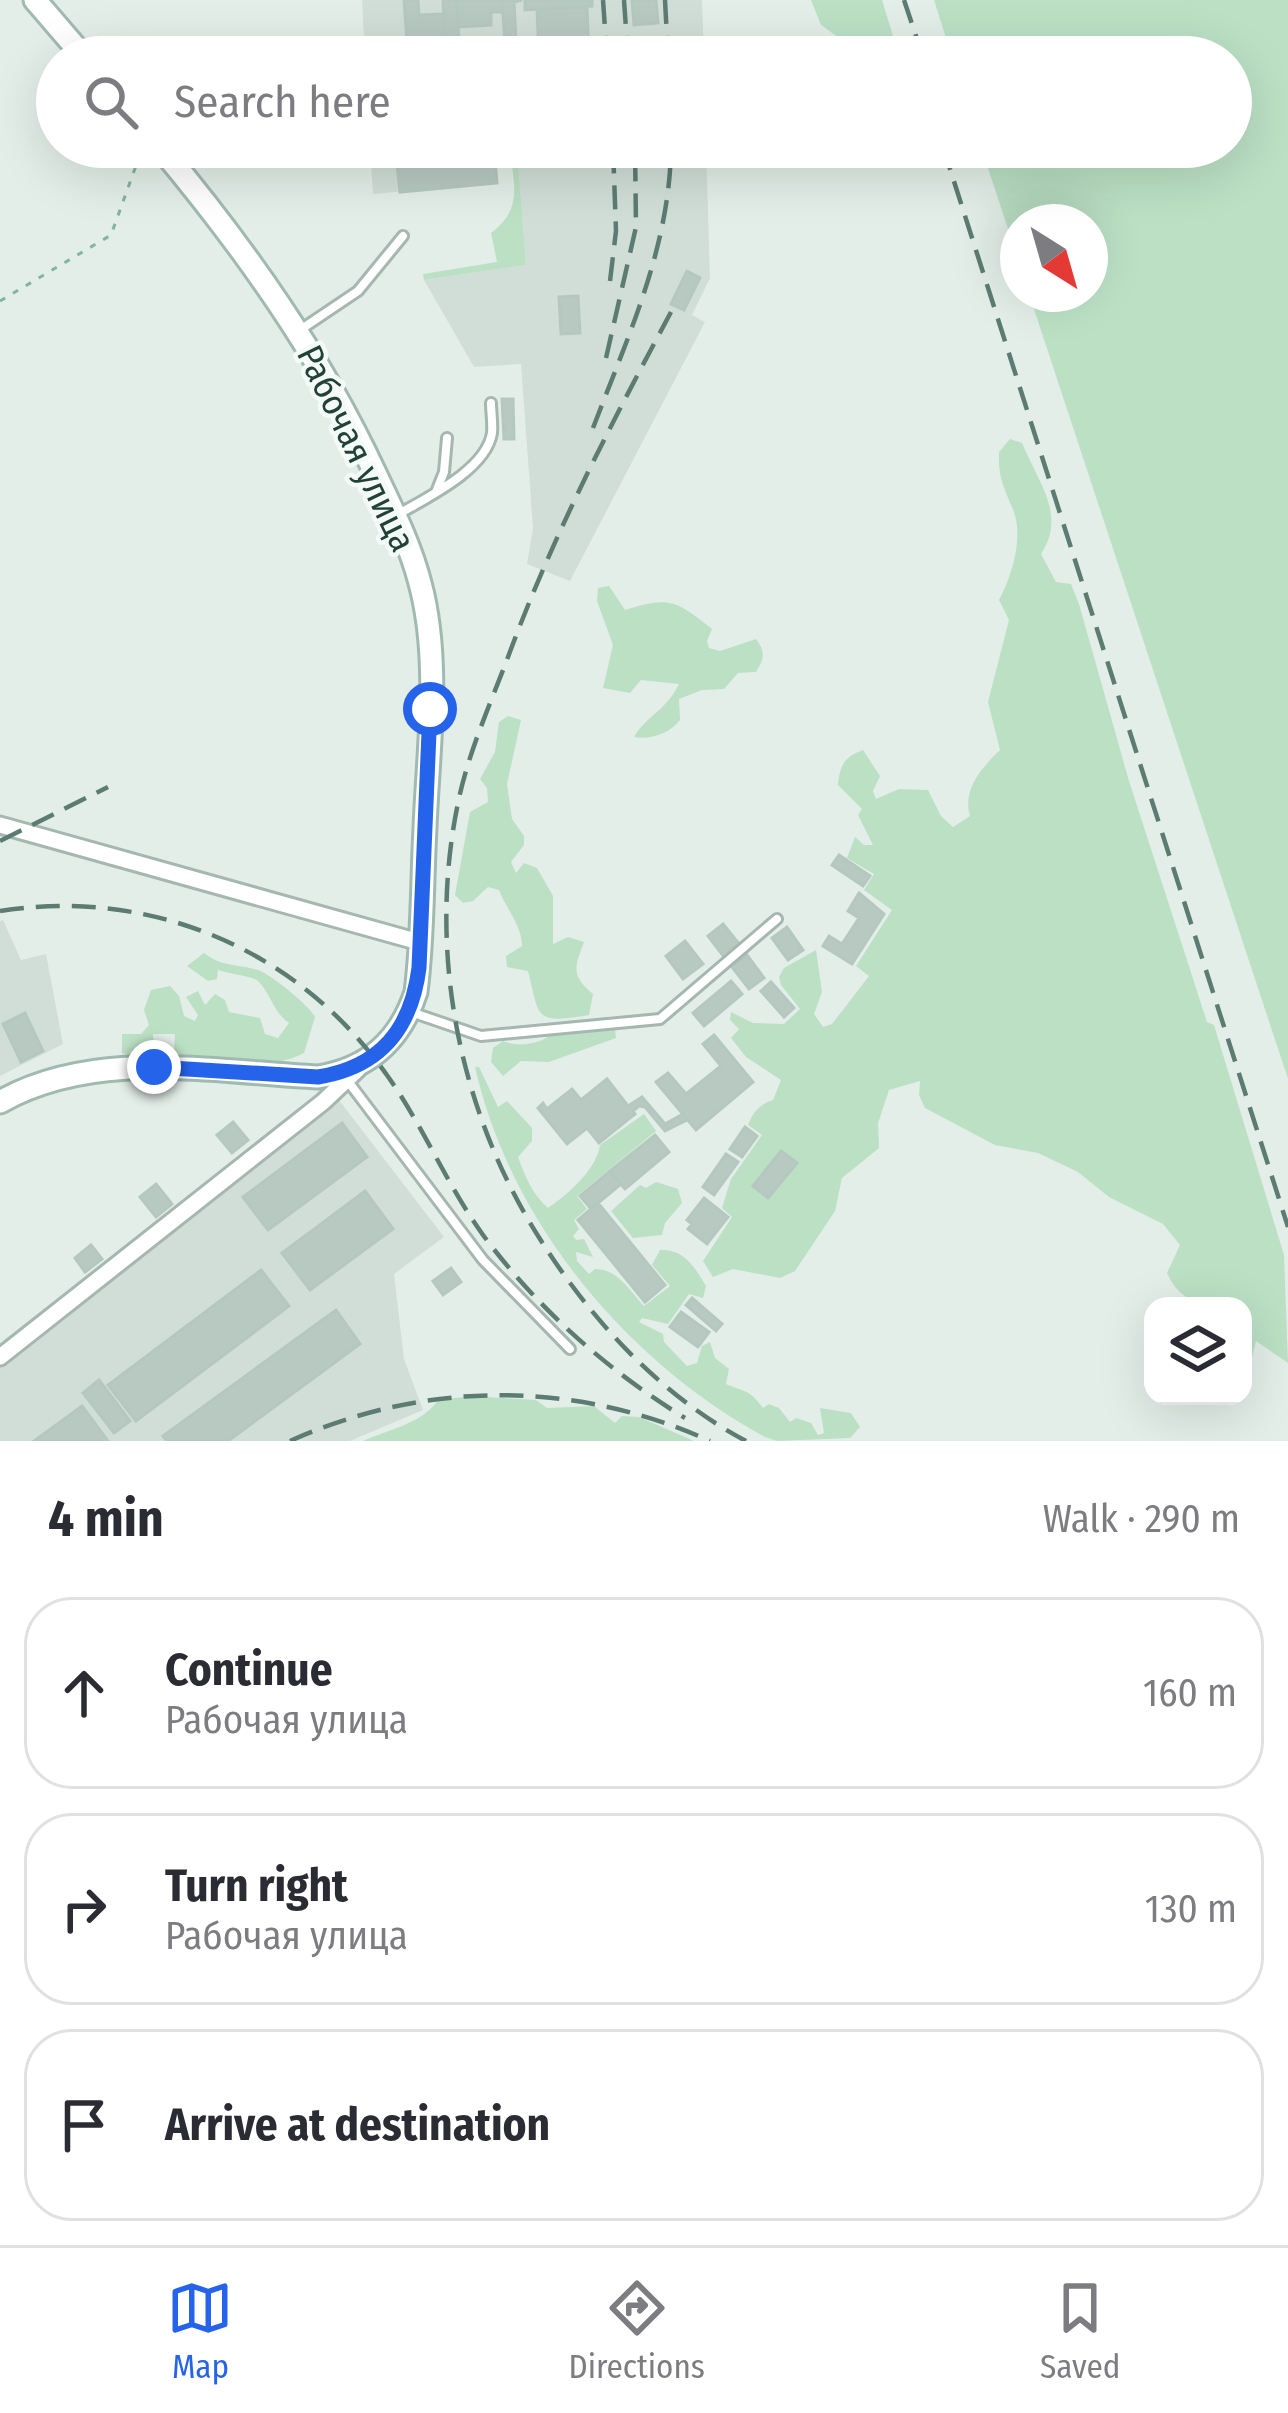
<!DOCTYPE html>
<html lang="en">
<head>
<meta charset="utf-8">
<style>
	body { margin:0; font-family:"Fira Sans Condensed",sans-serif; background:#f2f2f3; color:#2b2b33 }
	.controls { position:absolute; right:36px; bottom:36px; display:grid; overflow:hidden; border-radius:24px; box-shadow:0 12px 48px #0002 }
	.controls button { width:108px; height:108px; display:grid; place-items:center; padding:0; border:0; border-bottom:3px solid #e1e1e2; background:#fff; color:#2b2b33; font:60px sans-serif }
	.compass { position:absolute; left:1000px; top:204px; width:108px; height:108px; border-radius:50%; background:#fff; box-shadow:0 12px 48px #0002; rotate:143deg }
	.stop { position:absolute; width:36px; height:36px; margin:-27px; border:9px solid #2563eb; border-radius:50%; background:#fff }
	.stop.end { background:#2563eb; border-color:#fff; box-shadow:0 3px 12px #0008 }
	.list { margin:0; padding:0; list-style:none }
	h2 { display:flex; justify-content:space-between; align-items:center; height:156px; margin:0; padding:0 48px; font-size:51px }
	h2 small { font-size:39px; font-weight:400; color:#7c7c81 }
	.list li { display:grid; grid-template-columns:78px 1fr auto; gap:36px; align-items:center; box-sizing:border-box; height:192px; margin:0 24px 24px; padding:0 24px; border:3px solid #e1e1e2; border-radius:48px }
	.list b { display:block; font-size:45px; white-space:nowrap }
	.list p { margin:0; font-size:39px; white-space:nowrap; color:#7c7c81 }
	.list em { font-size:39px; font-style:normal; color:#7c7c81 }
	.icon { flex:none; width:66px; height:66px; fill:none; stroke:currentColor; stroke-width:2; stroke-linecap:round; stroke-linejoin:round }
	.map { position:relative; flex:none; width:1288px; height:1441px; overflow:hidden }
	.search { position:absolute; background:#fff; box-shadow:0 12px 48px #0002; left:36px; right:36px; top:36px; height:132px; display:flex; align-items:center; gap:30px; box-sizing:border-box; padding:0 42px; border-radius:66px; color:#7c7c81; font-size:45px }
	.sheet { height:804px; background:#fff }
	nav { display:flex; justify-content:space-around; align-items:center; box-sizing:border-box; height:168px; border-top:3px solid #e1e1e2; background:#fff; font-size:33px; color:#7c7c81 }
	nav a { display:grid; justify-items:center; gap:6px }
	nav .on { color:#2563eb }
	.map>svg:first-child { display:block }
	.built { fill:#d1ded8 }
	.green { fill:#bbe0c4 }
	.building { fill:#b8c9c2; stroke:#b5c8c0; stroke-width:3 }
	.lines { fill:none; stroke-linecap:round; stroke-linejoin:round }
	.lane-casing { stroke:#a5b7b0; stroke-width:14 }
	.street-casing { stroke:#a5b7b0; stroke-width:21 }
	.secondary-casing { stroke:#a1bab1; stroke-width:27 }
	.path { stroke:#82b3a3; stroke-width:3; stroke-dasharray:6 9; stroke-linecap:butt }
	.lane { stroke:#fff; stroke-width:8 }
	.street { stroke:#fff; stroke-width:15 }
	.secondary { stroke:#fff; stroke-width:21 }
	.rail { stroke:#5c7c73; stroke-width:4.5; stroke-dasharray:24 12; stroke-linecap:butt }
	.route { stroke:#2563eb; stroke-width:15 }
	.labels { text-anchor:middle; stroke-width:9; stroke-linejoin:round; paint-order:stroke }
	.street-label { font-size:36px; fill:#224138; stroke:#f4faf7 }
</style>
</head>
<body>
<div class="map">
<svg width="1288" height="1441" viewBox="0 0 1288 1441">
	<rect width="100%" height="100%" fill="#e3eee9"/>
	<!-- built -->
	<path class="built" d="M 362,0 L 702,0 L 704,57 L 365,57 Z
		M 370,147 L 506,147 L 494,149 L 497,183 L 373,194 Z
		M 517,147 L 706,147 L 710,278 L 692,315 L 705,322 L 570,581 L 527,564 L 533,528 L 521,364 L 474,367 L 424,280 L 526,265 Z
		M 3,920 L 21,960 L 46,954 L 63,1044 L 0,1076 L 0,921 Z
		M 339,1100 L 444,1237 L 394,1274 L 404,1359 L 423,1410 L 350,1441 L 0,1441 L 0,1366 Z"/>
	<!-- green -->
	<path class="green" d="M 811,0 L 882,0 L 893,36 L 887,36 L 889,43 L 863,55 L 821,25 Z
		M 934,0 L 1288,0 L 1288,1079 L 1029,294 L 1090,294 L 1090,222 L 1018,222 L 1018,259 L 981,147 L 1231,147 L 1231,57 L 952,57 Z
		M 510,147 L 517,147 L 526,265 L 424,280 L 423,274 L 497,262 L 491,233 C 524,208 513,184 510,147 Z
		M 1010,439 L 1022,443 C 1038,482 1067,515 1041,554 L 1056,582 L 1071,584 L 1079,604 L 1129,781 L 1207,1022 L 1214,1025 L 1284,1255 L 1288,1363 L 1256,1341 L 1251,1361 L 1243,1357 L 1243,1342 L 1250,1328 L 1243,1306 C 1210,1304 1183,1309 1167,1273 L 1180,1245 L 1163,1224 L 1109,1197 L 1078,1172 L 1038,1153 L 995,1145 L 925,1108 L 919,1095 L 920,1081 L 889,1090 L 878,1123 L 879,1148 L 842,1178 L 835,1211 L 795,1271 L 780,1278 L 733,1269 L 713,1277 L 703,1261 L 732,1217 L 722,1208 L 731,1179 L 762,1135 L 748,1125 C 753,1112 760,1104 773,1100 L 781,1080 L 746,1057 L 731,1038 L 739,1029 L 730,1020 L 731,1012 L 753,1023 L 784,1024 L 800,1009 L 781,985 L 779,977 L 784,968 L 816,950 L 822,992 L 814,1014 L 823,1027 L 832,1024 L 869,976 L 856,966 L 892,910 L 864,890 L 874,874 L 847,858 L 855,837 L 864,845 L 873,845 L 858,815 L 862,809 L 838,785 C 840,765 844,757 863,750 L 880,776 L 873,791 L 876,799 L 899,789 L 928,790 L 941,816 L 953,827 L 970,816 C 962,790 982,767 1000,750 L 988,702 L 1009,620 L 999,600 C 1012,576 1025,534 1012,507 C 1003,486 998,476 999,452 Z
		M 609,586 L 625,610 C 669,596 676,600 712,629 L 707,641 L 709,648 L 720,651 L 756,639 C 766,652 764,659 756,672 L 738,673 L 724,689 L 702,690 L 679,699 L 680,720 C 670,733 651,740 634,737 C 647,715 665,712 679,684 L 641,680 L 630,693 L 603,688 L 613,645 L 597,601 L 598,588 Z
		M 508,716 L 521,720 L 507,784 L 512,819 L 524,836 L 524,845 L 511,862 L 516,873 L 524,863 L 537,868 L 553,896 L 553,944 L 568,937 L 584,942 C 575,967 570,975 593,994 L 589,1015 C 534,1024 540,1019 528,971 L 507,967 L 506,956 L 522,946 C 522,925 506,909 499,890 L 488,887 L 473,901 L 463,903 L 455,895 L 470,812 L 488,802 L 487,788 L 480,779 L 495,752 L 499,722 Z
		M 204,953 C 221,967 238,964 258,970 C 269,973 310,1006 315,1017 L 304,1053 C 270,1071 208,1067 174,1052 L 175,1034 L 153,1034 L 154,1054 L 136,1058 L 122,1053 L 122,1034 L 141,1034 L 149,1025 L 144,1010 L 151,990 L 170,986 L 179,996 L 184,1016 L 195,1021 L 198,1015 L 186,997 L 198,991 L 205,1005 L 215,994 L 225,1000 L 229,1012 L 260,1018 L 265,1034 L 278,1038 L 289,1023 C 273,1012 271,994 258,981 C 252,976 229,974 218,970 L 217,979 L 208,981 L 187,966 Z
		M 610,1028 L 615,1030 L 616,1038 L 549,1062 L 521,1061 L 503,1076 L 491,1062 L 493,1048 L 503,1041 C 519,1048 542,1044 554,1032 Z
		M 475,1067 L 479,1067 L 498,1107 L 507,1101 L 532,1128 L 532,1141 L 518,1157 C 525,1176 532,1194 548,1208 C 567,1195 597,1169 600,1145 L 644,1114 L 656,1131 L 577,1196 L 587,1209 L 574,1220 L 579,1229 L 573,1236 L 576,1240 L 584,1239 L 593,1257 L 576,1252 L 577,1261 L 589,1274 L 595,1269 C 618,1269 629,1290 644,1306 L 670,1286 L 652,1265 L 660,1250 C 684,1249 694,1266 706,1286 L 703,1298 L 689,1294 L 668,1324 L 642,1318 L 639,1322 L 663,1334 L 664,1342 L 687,1366 L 697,1363 L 702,1346 L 710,1342 L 715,1358 L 729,1369 L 726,1384 C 745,1392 750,1390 763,1408 L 769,1404 L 779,1408 L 790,1422 L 796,1418 L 811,1423 L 818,1435 L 824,1433 L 820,1408 L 851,1413 L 860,1427 L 850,1438 L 777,1441 L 765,1437 C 627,1362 510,1222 475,1067 Z
		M 656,1182 L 678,1189 L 682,1203 L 665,1223 L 662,1235 L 633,1238 L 611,1211 L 640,1185 L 646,1188 Z
		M 472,1396 L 536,1400 L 547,1408 L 594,1406 L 615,1423 L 622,1416 L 639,1417 L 694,1441 L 363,1441 C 387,1430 422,1424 438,1400 Z"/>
	<!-- building -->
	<path class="building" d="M 404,0 L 418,0 L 419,15 L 444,14 L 445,40 L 407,42 Z
		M 443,0 L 456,0 L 459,39 L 445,40 Z
		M 502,0 L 522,0 L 514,2 L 516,42 L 505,43 Z
		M 502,0 L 503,12 L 491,12 L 491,25 L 458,27 L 457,1 Z
		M 592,0 L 592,6 L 525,10 L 525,0 Z
		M 632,0 L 656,0 L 658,23 L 634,25 Z
		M 587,7 L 589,57 L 539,57 L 537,9 Z
		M 419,147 L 458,149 L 506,147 L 494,148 L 497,183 L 400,192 L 396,155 L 419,153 Z
		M 687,271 L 700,278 L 684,310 L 671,304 Z
		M 578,296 L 580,333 L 561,334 L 559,297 Z
		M 502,399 L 513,399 L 514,439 L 504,439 Z
		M 839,855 L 870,876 L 863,886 L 832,865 Z
		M 859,893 L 884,914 L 852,964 L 823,946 L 829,936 L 842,944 L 859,918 L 848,911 Z
		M 723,924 L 740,945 L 724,957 L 708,936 Z
		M 787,927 L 803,950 L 788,960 L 772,938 Z
		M 685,941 L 703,964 L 683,979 L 666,956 Z
		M 747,955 L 764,978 L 749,989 L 732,967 Z
		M 731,981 L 742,994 L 704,1026 L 693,1013 Z
		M 771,982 L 794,1008 L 784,1017 L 761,991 Z
		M 25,1013 L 43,1051 L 21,1062 L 3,1024 Z
		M 714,1035 L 753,1082 L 696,1130 L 656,1082 L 668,1073 L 686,1094 L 721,1066 L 703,1044 Z
		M 607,1079 L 628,1106 L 642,1097 L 665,1124 L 683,1114 L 687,1120 L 665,1131 L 645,1107 L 639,1106 L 633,1111 L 635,1114 L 599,1143 L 587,1128 L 567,1144 L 538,1108 L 543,1103 L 547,1109 L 572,1089 L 581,1100 Z
		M 233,1122 L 248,1140 L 232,1153 L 217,1135 Z
		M 342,1123 L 367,1157 L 268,1230 L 243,1197 Z
		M 745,1127 L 757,1136 L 742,1157 L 730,1149 Z
		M 655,1135 L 669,1152 L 625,1189 L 610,1171 Z
		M 781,1151 L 797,1163 L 768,1198 L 753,1186 Z
		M 726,1154 L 738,1162 L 714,1195 L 703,1187 Z
		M 610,1171 L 621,1184 L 591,1209 L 580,1196 Z
		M 156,1184 L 172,1204 L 156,1217 L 140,1197 Z
		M 365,1191 L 393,1229 L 310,1290 L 282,1253 Z
		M 704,1198 L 728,1217 L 707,1244 L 688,1229 L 692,1224 L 687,1220 Z
		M 598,1203 L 665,1285 L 645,1302 L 578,1220 Z
		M 91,1245 L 102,1259 L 85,1272 L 75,1258 Z
		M 451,1268 L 461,1282 L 443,1295 L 433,1281 Z
		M 261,1270 L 289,1306 L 136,1421 L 108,1385 Z
		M 692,1298 L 722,1324 L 716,1331 L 686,1305 Z
		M 336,1310 L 360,1344 L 228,1441 L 167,1441 L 163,1436 Z
		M 681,1312 L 709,1332 L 698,1347 L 670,1327 Z
		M 99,1380 L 130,1421 L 114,1433 L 83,1393 Z
		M 82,1406 L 108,1441 L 34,1441 Z"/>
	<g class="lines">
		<!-- lane casing -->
		<g class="lane-casing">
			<path id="lane" d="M 300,330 L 358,291 L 403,236
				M 436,492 L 444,472 L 447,438
				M 397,515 C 426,498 486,470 492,433 C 493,424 491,412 491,403
				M 411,1012 L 481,1036 L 660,1019 L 777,919
				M 347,1080 L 483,1260 L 570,1349"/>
		</g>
		<!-- street casing -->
		<g class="street-casing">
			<path id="street" d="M 0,825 L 419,942
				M 0,1357 L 323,1102 L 358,1069"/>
		</g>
		<!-- secondary casing -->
		<g class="secondary-casing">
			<path id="secondary" d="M 35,0 L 84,57
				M 0,1102 C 95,1048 215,1072 318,1077 C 368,1069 400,1041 416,992 C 423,938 422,883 425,828 C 428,748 441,661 420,583 C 410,544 392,509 375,473 C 319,353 245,249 160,147"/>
		</g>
		<!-- path -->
		<path class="path" d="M 0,301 L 111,235 L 142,149"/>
		<!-- lane -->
		<use href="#lane" class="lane"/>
		<!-- street -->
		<use href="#street" class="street"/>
		<!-- secondary -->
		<use href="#secondary" class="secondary"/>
		<!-- rail -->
		<path class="rail" d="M 603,0 L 607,57
			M 624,0 L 628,57
			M 665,0 L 668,57
			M 904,0 L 923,57
			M 943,147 L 1288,1227
			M 610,281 L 616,231 L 613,147
			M 671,312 C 610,426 553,535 508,657 C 490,705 468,753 458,803 C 427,952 459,1112 540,1239 C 591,1320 661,1396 746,1441
			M 606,358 L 636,227 L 635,147
			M 593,428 C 628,336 670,247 671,147
			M 0,841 L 108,787
			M 0,911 C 153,887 301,951 389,1078 C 424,1128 447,1185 483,1235 C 538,1309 607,1370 685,1418
			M 290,1441 C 426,1380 575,1380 710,1441"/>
	</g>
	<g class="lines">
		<!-- route -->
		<path class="route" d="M 154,1067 L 318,1077 C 380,1067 411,1030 419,968 L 430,709"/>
	</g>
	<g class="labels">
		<!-- street labels -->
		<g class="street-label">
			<text transform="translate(357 448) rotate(64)" y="13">Рабочая улица</text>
		</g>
	</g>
</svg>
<div class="controls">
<button><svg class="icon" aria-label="layers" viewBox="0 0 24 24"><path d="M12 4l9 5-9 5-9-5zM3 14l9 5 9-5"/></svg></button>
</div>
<svg class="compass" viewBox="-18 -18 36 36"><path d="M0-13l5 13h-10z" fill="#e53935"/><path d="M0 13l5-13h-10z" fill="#7c7c81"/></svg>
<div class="stop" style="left:430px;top:709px"></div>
<div class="stop end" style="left:154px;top:1067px"></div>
<div class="search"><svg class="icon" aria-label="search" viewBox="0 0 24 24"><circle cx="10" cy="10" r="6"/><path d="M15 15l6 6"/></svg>Search here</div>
</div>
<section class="sheet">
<h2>4 min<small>Walk · 290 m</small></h2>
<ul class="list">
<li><svg class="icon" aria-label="ahead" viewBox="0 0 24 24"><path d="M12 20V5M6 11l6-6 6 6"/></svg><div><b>Continue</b><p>Рабочая улица</p></div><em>160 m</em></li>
<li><svg class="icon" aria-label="right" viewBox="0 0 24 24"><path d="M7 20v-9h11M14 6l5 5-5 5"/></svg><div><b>Turn right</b><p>Рабочая улица</p></div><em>130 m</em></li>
<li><svg class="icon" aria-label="arrive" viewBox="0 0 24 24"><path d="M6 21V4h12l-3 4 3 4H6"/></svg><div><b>Arrive at destination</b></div></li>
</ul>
</section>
<nav>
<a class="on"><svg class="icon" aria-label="map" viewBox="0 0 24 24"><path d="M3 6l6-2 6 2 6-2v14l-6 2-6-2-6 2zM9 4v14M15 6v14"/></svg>Map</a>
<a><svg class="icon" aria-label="directions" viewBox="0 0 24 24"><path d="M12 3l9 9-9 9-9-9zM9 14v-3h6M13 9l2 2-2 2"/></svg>Directions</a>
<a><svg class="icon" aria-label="saved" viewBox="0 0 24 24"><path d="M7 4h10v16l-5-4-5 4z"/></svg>Saved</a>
</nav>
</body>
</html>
